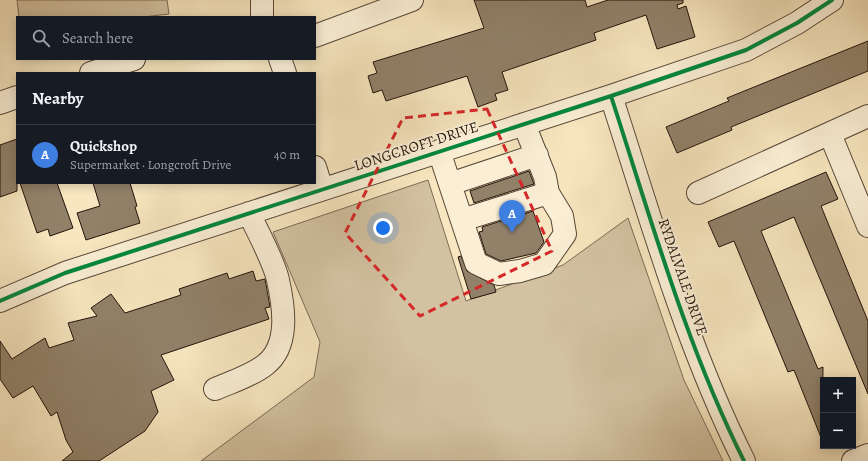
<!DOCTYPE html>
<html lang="en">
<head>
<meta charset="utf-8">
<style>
	body { margin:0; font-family:Alegreya,serif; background:#242831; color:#f1f3f6 }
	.controls { position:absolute; right:12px; bottom:12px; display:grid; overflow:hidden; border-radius:0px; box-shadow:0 2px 10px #0003 }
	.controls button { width:36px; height:36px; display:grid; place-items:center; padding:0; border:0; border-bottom:1px solid #363941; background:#171b24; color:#f1f3f6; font:20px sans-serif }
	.you { position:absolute; left:383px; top:228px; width:14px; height:14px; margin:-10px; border:3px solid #fff; border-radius:50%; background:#1a73e8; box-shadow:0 0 0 6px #1a73e833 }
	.badge { display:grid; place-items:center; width:26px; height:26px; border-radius:50%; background:#b45309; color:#fff; font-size:13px; font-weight:700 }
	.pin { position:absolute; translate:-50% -33px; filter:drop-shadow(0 1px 2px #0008) }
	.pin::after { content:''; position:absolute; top:21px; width:14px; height:12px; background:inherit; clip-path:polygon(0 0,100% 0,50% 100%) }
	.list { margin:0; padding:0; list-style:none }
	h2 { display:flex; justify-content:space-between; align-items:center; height:52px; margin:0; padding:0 16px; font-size:17px }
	h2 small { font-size:13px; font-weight:400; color:#9ea1a6 }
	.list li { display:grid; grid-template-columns:26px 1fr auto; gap:12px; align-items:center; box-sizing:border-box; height:60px; padding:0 16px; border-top:1px solid #363941 }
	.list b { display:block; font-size:15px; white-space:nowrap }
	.list p { margin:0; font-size:13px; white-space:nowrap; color:#9ea1a6 }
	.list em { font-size:13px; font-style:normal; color:#9ea1a6 }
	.icon { flex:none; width:22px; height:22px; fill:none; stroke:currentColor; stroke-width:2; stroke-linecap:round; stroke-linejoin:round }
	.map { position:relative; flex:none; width:868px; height:461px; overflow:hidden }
	.search { position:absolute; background:#171b24; box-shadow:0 2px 10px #0003; left:16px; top:16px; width:300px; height:44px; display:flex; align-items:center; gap:10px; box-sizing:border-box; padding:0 14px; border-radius:0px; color:#9ea1a6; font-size:15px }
	.panel { position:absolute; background:#171b24; box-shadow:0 2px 10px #0003; left:16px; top:72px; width:300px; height:112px; border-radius:0px }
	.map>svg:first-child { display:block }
	.green { fill:#d3c2a1; stroke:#7b6a56 }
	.building { fill:#918169; stroke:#23130c }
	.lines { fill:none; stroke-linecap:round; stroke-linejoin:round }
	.minor-casing { stroke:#584839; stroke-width:24 }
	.minor { stroke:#faefd5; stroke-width:22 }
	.cycleway-casing { stroke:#faefd5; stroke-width:6 }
	.cycleway { stroke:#00873e; stroke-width:4 }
	.marked { fill:none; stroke:#d62828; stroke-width:3; stroke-dasharray:8 5; stroke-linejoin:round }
	.labels { text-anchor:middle; stroke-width:4; stroke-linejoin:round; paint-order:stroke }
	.street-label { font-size:15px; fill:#23130c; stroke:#faefd5 }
</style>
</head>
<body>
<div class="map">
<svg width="868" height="461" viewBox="0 0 868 461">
	<rect width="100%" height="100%" fill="#f7e6bf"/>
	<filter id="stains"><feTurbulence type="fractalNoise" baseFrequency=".005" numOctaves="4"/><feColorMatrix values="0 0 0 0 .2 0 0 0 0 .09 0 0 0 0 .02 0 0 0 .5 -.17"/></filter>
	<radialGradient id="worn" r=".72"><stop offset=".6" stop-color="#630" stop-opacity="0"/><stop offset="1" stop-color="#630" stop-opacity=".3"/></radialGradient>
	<!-- green -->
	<path class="green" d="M 17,0 L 167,0 L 169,14 L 143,17 L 19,17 Z
		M 428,180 L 466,301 L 563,265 L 628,218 L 684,380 L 723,461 L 201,461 L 314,377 L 320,342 L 273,232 Z"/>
	<!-- building -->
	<path class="building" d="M 474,0 L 585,0 L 587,7 L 608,0 L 683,0 L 683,3 L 677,5 L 678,9 L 686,6 L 695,37 L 657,49 L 646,15 L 594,33 L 596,40 L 502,72 L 508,90 L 495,94 L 497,100 L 478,107 L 467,76 L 386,101 L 382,90 L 373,93 L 368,76 L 377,73 L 373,62 L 484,28 Z
		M 868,41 L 868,71 L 731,127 L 732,130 L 677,153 L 666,127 L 729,101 L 727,98 Z
		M 17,139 L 17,191 L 0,197 L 0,145 Z
		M 529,171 L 534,184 L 474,203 L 470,191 Z
		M 826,172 L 838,199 L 821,206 L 868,321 L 868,394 L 794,217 L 761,231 L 818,369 L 823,367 L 822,440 L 794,370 L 788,372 L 734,241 L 719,247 L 708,222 Z
		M 20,183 L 57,183 L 73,228 L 50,236 L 48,229 L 37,233 Z
		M 93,183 L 130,183 L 137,206 L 135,207 L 140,223 L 86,240 L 77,213 L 100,206 Z
		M 533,211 L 544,242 L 536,253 L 501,261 L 486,254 L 479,232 L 483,231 L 482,227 Z
		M 461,256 L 467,271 L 494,285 L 496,292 L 471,299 L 458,257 Z
		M 253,271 L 256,281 L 265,279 L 270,307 L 265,308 L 269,319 L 161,355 L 174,380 L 151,391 L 158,412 L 145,431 L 99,461 L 62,461 L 73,452 L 66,440 L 57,412 L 51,416 L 33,386 L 13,398 L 0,379 L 0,341 L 12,359 L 45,338 L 49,348 L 74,340 L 68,323 L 97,316 L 91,308 L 111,294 L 125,313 L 181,295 L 179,289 L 227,273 L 229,279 Z"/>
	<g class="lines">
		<!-- minor casing -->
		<g class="minor-casing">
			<path id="minor" d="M 262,0 L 262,17
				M 315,36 L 412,0
				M 280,59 L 285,73
				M 91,73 L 134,59
				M 611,96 C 651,219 686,345 744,461
				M 0,103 L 17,97
				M 830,134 L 868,226
				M 439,151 L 476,263 L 499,274 L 520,271 L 544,264 L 565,234 L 562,216 L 548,193 L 545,177 L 524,124
				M 315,167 L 322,189
				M 450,184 L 537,155
				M 698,193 L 868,116
				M 462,220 L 548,193
				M 0,301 L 65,273 L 611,96 L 746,50 L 797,23 L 832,0
				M 215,389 C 231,382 251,376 265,365 C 290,346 284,307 278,280 C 274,261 257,231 249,213
				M 853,461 L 868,455"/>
		</g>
		<!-- minor -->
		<use href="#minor" class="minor"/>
		<!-- cycleway casing -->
		<g class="cycleway-casing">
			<path id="cycleway" d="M 611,96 C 651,219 686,345 744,461
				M 0,301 L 65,273 L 611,96 L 746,50 L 797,23 L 832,0"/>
		</g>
		<!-- cycleway -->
		<use href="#cycleway" class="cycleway"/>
	</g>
	<!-- marked area -->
	<path class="marked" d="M 487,109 L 552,251 L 420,316 L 345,233 L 403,118 Z"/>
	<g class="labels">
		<!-- street labels -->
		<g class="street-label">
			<text transform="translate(416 146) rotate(-18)" y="5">LONGCROFT DRIVE</text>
			<text transform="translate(683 277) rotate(71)" y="5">RYDALVALE DRIVE</text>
		</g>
	</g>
	<rect width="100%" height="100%" filter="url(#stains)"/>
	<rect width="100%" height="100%" fill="url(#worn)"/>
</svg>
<div class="controls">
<button>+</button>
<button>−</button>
</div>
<div class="you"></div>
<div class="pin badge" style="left:512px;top:233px;background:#3f7fe0">A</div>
<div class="search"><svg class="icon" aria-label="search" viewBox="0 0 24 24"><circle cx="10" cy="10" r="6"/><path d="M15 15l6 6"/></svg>Search here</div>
<section class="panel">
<h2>Nearby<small></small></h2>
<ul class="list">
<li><span class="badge" style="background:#3f7fe0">A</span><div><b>Quickshop</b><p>Supermarket · Longcroft Drive</p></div><em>40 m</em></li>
</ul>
</section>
</div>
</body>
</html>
